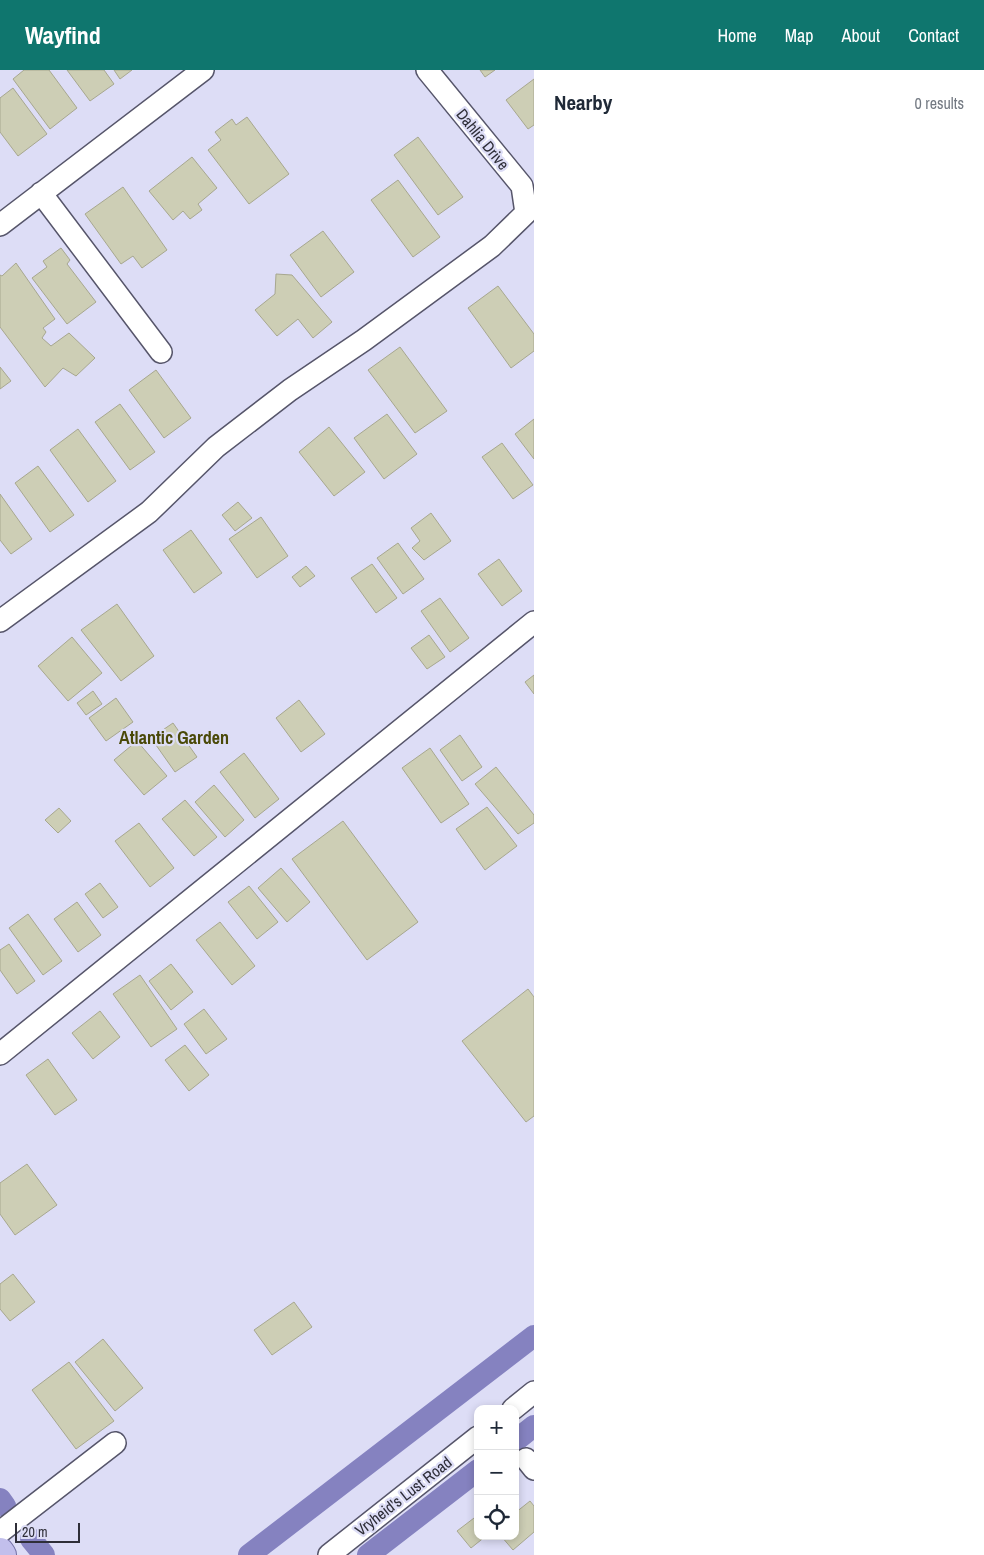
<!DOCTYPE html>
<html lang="en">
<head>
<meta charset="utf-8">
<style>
	body { margin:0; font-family:"Archivo Narrow",sans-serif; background:#f6f6f7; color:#1f2937 }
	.controls { position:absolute; right:15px; bottom:15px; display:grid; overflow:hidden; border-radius:10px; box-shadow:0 2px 8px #0003 }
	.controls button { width:45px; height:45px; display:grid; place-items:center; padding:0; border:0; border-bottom:1px solid #e0e1e3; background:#fff; color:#1f2937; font:25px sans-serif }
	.scale { position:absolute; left:15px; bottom:12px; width:65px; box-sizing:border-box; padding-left:5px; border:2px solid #2e2e38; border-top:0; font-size:14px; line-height:18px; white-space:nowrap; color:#2e2e38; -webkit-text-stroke:4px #ddddf6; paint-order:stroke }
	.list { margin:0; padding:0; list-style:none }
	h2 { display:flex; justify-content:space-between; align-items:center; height:65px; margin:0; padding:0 20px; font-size:21px }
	h2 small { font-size:16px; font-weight:400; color:#747a83 }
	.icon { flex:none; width:28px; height:28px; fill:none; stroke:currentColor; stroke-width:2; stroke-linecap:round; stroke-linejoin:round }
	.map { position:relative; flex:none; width:534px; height:1485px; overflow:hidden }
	header { display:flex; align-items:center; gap:30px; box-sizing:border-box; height:70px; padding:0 25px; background:#0f766e; color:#fff }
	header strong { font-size:24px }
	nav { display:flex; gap:28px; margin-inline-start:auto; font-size:18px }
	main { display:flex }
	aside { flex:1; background:#fff }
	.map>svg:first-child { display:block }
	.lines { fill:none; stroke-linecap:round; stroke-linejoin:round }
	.canal { stroke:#8582c0; stroke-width:22 }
	.building { fill:#cdceb5; stroke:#a7a78f }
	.minor-casing { stroke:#56556a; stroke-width:24 }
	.major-casing { stroke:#7471a5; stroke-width:30 }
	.minor { stroke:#fff; stroke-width:21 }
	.major { stroke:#c2bfec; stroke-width:28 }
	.labels { text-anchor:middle; stroke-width:4.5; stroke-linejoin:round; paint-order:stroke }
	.street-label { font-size:16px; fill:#2e2e38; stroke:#ddddf6 }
	.neighbourhood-label { font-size:18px; font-weight:bold; fill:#4a4908; stroke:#ddddf6 }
</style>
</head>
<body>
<header>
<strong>Wayfind</strong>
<nav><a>Home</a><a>Map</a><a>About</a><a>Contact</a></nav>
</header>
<main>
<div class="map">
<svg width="534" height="1485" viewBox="0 0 534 1485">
	<rect width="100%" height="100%" fill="#ddddf6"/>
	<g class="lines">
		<!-- canal -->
		<path class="canal" d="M 515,1371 L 534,1356
			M 0,1429 L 5,1436
			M 31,1469 L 44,1485
			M 249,1485 L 534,1266
			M 368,1485 L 478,1400"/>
	</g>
	<!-- building -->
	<path class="building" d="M 24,0 L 49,0 L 77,38 L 50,59 L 13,9 Z
		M 67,0 L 104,0 L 114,14 L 90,31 Z
		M 114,0 L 132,0 L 120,9 Z
		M 480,0 L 495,0 L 485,7 Z
		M 534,9 L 534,55 L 528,59 L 506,30 Z
		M 13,18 L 47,64 L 18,86 L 0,62 L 0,28 Z
		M 247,47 L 289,104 L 249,134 L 208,80 L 221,70 L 215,62 L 232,49 L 236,55 Z
		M 418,67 L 463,127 L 438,145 L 394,85 Z
		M 192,87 L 217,118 L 198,134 L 202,140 L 190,149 L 183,141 L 173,150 L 149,121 Z
		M 398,110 L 440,167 L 413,187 L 371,130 Z
		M 123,117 L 167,180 L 142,198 L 133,186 L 121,194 L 85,144 Z
		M 323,161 L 354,202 L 321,227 L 290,185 Z
		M 61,178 L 70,190 L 67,194 L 96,232 L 67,254 L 32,208 L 47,197 L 43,191 Z
		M 16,193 L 55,249 L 43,258 L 46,262 L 42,268 L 51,276 L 69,263 L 95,288 L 76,306 L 63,298 L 45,317 L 0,257 L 0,205 L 2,206 Z
		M 276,204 L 292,205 L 332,252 L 313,268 L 298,249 L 277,266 L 255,240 L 275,224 Z
		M 498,216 L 534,264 L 534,281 L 511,298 L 468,238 Z
		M 400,277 L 447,341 L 415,363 L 368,300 Z
		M 0,297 L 11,311 L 0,319 Z
		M 156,300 L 191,348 L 164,368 L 129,320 Z
		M 120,334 L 155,382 L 130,400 L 95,352 Z
		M 387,344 L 417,384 L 384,409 L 354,368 Z
		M 534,349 L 534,389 L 515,364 Z
		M 329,357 L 365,402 L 334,426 L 299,382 Z
		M 78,359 L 116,411 L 88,432 L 50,380 Z
		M 502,373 L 533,415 L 513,429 L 482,387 Z
		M 38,396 L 74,445 L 50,462 L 15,413 Z
		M 0,424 L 32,469 L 11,484 L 0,470 Z
		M 238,432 L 252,448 L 235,461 L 222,445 Z
		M 431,443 L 451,471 L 424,490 L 412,478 L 420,471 L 411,458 Z
		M 261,447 L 288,486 L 257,508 L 229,469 Z
		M 191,460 L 222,503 L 194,523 L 163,480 Z
		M 398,473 L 424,509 L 403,524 L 377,488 Z
		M 499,489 L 522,521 L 502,536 L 478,504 Z
		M 372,494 L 397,528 L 376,543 L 351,508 Z
		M 306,496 L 315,506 L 300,517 L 292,507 Z
		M 440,528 L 469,568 L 450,582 L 421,541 Z
		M 117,534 L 154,586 L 121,611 L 81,560 Z
		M 429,565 L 445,587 L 427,599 L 411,578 Z
		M 72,567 L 102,603 L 68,631 L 38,596 Z
		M 534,605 L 534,624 L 525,612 Z
		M 93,621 L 102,634 L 86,645 L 77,633 Z
		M 116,628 L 133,652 L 106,671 L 89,648 Z
		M 299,630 L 325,664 L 301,682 L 276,648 Z
		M 173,653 L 197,687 L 175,702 L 151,668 Z
		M 460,665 L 482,697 L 462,711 L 440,680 Z
		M 137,671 L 167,706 L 144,725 L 114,690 Z
		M 430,678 L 469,734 L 441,753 L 402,698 Z
		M 244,683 L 279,729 L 255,748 L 220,702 Z
		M 496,697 L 534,745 L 534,753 L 518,764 L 475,714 Z
		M 214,715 L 244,750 L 225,767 L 195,732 Z
		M 185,730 L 217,767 L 194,786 L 162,749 Z
		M 487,737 L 517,776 L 485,800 L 456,759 Z
		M 59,738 L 71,751 L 58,763 L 45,750 Z
		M 343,751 L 418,852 L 367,890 L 292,789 Z
		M 139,753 L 174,798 L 150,817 L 115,771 Z
		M 281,798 L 310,832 L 287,852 L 258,818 Z
		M 100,813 L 118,837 L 103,848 L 85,824 Z
		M 249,816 L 278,852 L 257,869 L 228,832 Z
		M 77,832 L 101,865 L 78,882 L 54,849 Z
		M 28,844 L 62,891 L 43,905 L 9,858 Z
		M 220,852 L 255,896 L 232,915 L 196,870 Z
		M 9,874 L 35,911 L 17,924 L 0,900 L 0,880 Z
		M 171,894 L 193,922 L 171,940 L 149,911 Z
		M 140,905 L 177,959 L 151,977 L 113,924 Z
		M 528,919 L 534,927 L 534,1046 L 526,1052 L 462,971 Z
		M 204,939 L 227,969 L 206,984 L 184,954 Z
		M 100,941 L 120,967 L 93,989 L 72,963 Z
		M 185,975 L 209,1005 L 189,1021 L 165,990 Z
		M 48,989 L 77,1030 L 55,1045 L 26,1005 Z
		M 27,1094 L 57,1135 L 15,1165 L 0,1144 L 0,1113 Z
		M 13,1204 L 35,1232 L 10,1251 L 0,1239 L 0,1214 Z
		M 294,1232 L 312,1257 L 272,1285 L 254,1260 Z
		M 103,1269 L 143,1318 L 115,1341 L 75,1292 Z
		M 69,1292 L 114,1351 L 76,1379 L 32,1320 Z
		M 530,1431 L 534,1436 L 534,1462 L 513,1480 L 501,1466 L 515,1466 L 515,1443 Z
		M 478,1445 L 478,1466 L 486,1466 L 471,1478 L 457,1461 Z"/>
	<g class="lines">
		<!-- minor casing -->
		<g class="minor-casing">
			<path id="minor" d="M 41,123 L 161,282
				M 0,155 L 203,0
				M 0,551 L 149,442 L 216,377 L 290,320 L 364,270 L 492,176 L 526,143 L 522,116 L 427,0
				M 0,984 L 534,552
				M 513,1339 L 534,1322
				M 526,1389 L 534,1399
				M 0,1462 L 115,1373
				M 329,1485 L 478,1367"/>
		</g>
		<!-- major casing -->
		<g class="major-casing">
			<path id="major" d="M 0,1482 L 2,1485"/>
		</g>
		<!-- minor -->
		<use href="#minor" class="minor"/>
		<!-- major -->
		<use href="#major" class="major"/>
	</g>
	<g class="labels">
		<!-- street labels -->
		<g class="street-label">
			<text transform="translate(483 69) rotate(51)" y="6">Dahlia Drive</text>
			<text transform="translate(403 1426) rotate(-38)" y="6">Vryheid's Lust Road</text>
		</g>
		<!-- neighbourhood labels -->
		<g class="neighbourhood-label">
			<text x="174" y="674">Atlantic Garden</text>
		</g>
	</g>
</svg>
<div class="controls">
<button>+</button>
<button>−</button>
<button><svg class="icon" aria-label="locate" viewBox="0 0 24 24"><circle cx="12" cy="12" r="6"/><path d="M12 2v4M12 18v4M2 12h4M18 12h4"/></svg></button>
</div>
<div class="scale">20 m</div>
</div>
<aside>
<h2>Nearby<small>0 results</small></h2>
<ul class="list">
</ul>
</aside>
</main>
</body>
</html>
